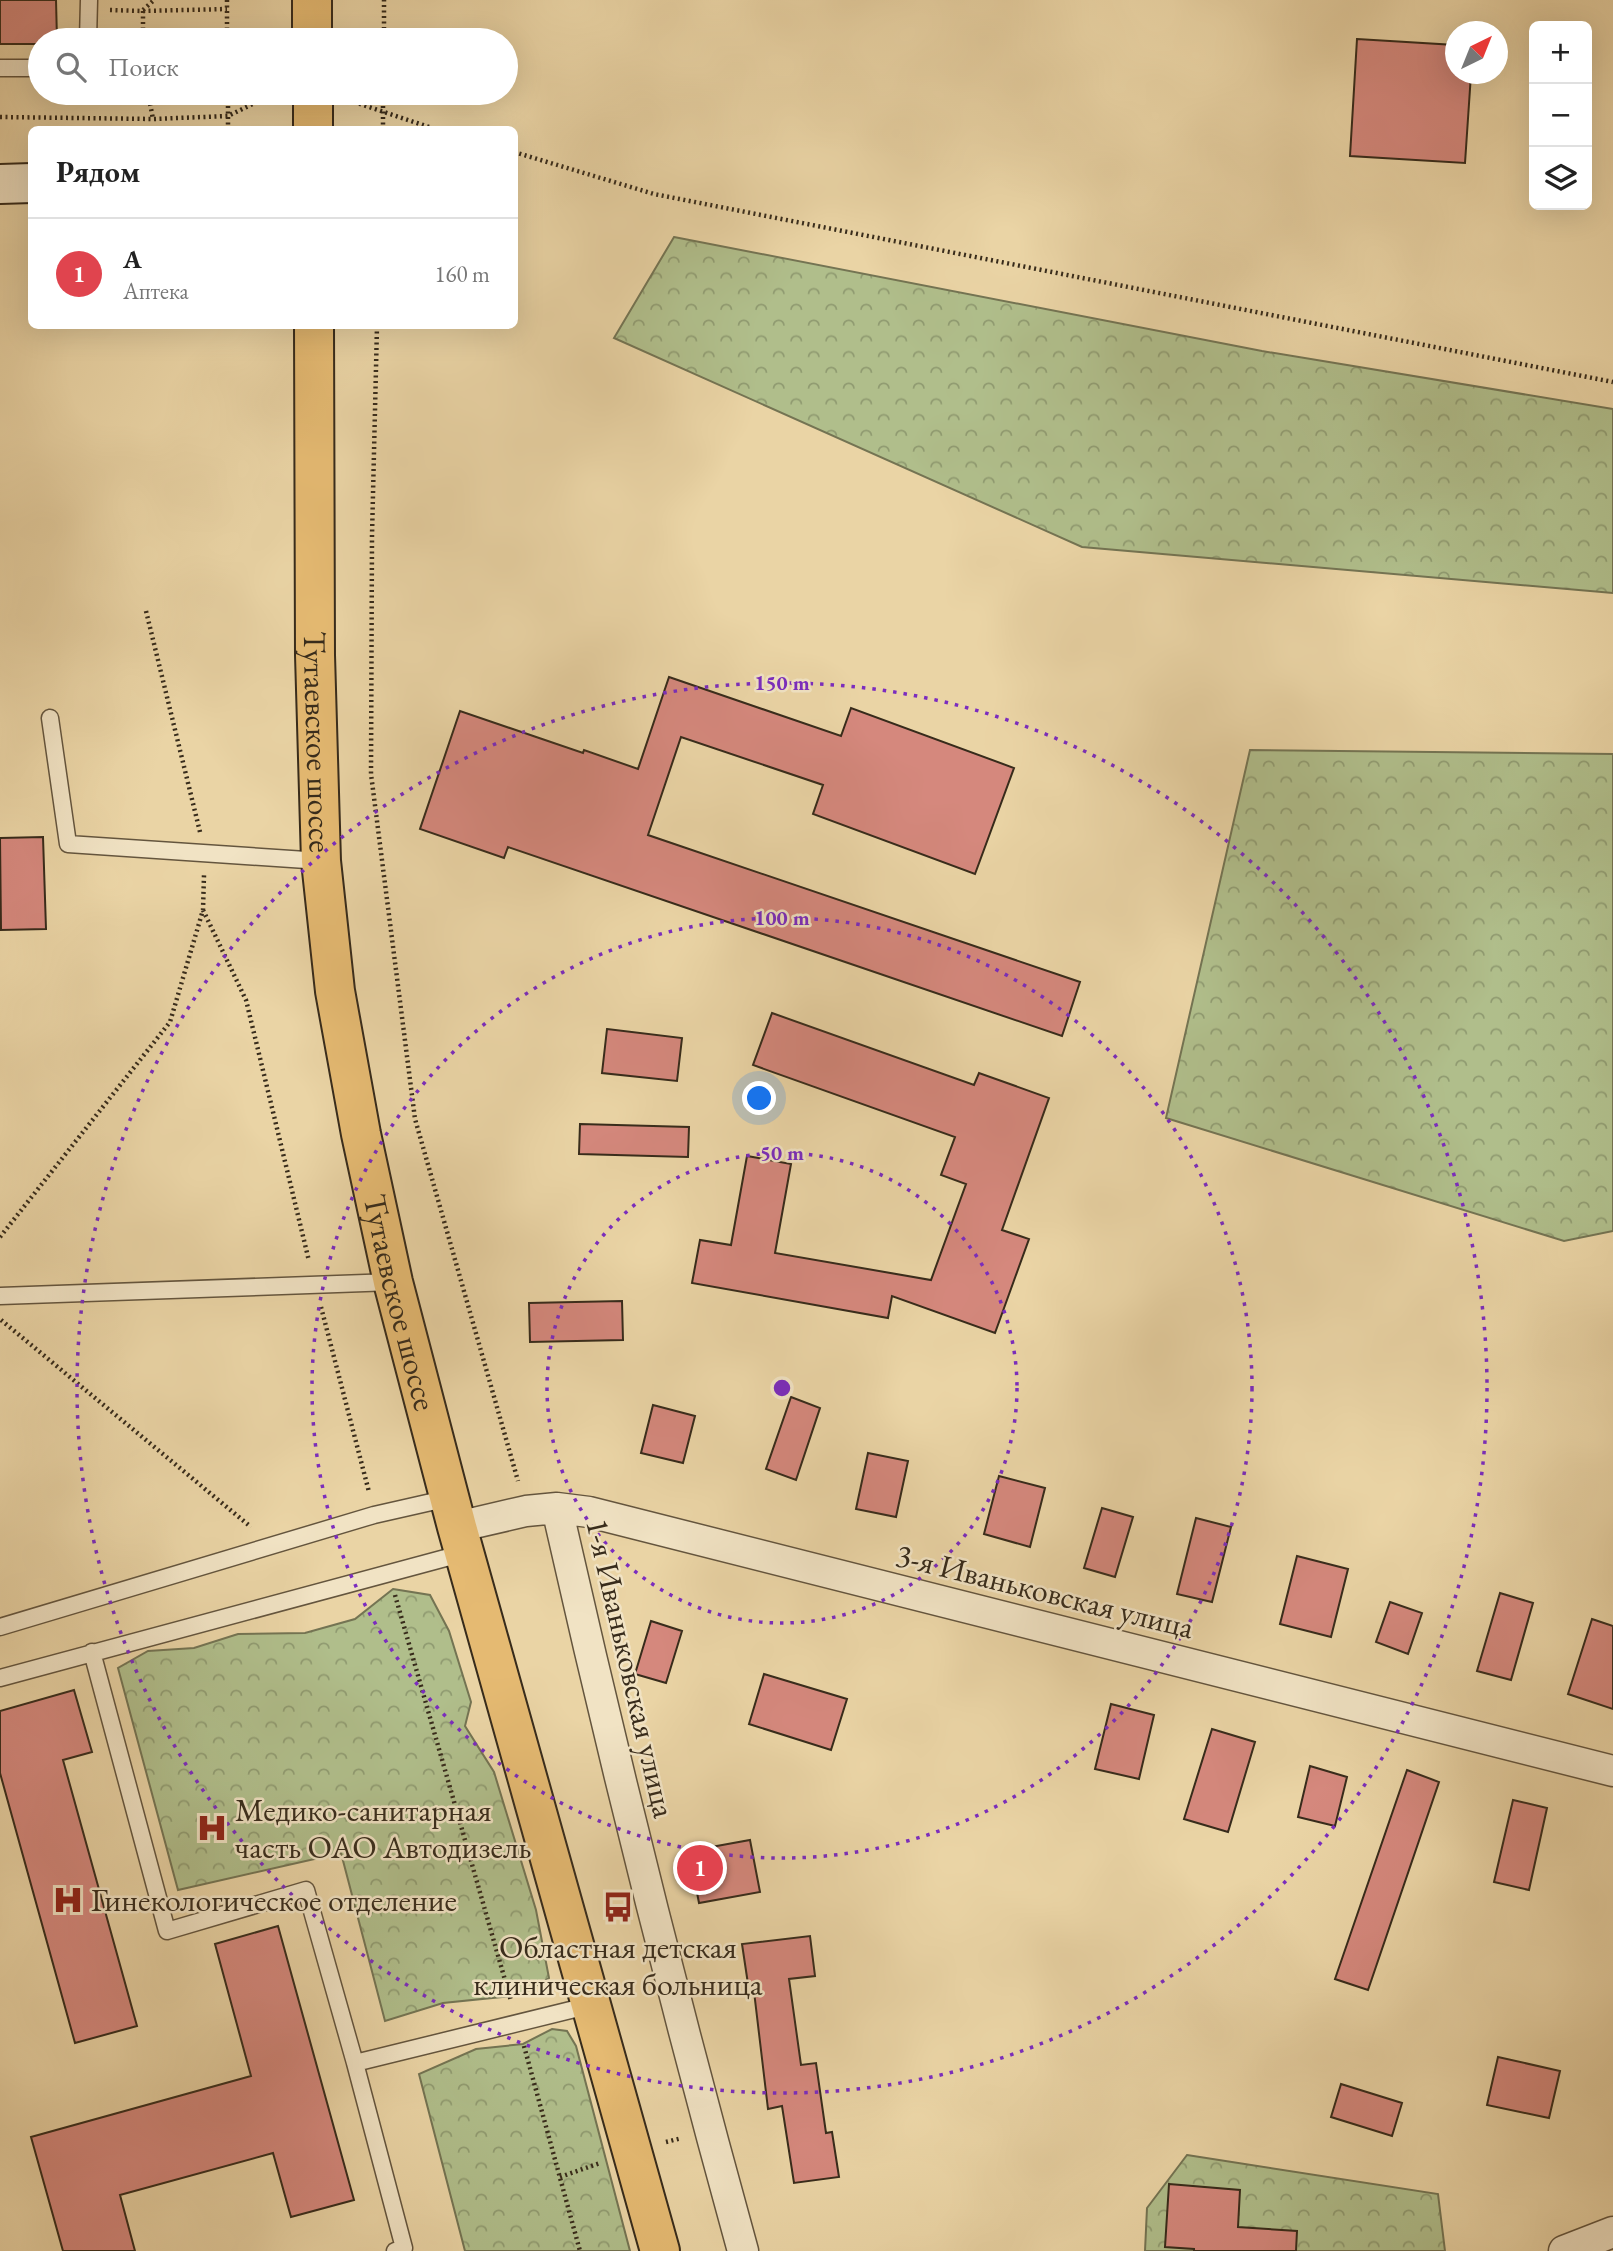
<!DOCTYPE html>
<html lang="ru">
<head>
<meta charset="utf-8">
<style>
	body { margin:0; font-family:"EB Garamond",serif; background:#f2f2f2; color:#222 }
	.controls { position:absolute; right:21px; top:21px; display:grid; overflow:hidden; border-radius:10px; box-shadow:0 7px 28px #0002 }
	.controls button { width:63px; height:63px; display:grid; place-items:center; padding:0; border:0; border-bottom:2px solid #e0e0e0; background:#fff; color:#222; font:35px sans-serif }
	.compass { position:absolute; left:1445px; top:21px; width:63px; height:63px; border-radius:50%; background:#fff; box-shadow:0 7px 28px #0002; rotate:43deg }
	.you { position:absolute; left:760px; top:1099px; width:24px; height:24px; margin:-18px; border:5px solid #fff; border-radius:50%; background:#1a73e8; box-shadow:0 0 0 10px #1a73e833 }
	.badge { display:grid; place-items:center; width:46px; height:46px; border-radius:50%; background:#111827; color:#fff; font-size:23px; font-weight:700 }
	.pin { position:absolute; translate:-50% -50%; border:4px solid #fff; box-shadow:0 2px 7px #0006 }
	.list { margin:0; padding:0; list-style:none }
	h2 { display:flex; justify-content:space-between; align-items:center; height:91px; margin:0; padding:0 28px; font-size:30px }
	h2 small { font-size:23px; font-weight:400; color:#767676 }
	.list li { display:grid; grid-template-columns:46px 1fr auto; gap:21px; align-items:center; box-sizing:border-box; height:112px; padding:0 28px; border-top:2px solid #e0e0e0 }
	.list b { display:block; font-size:26px; white-space:nowrap }
	.list p { margin:0; font-size:23px; white-space:nowrap; color:#767676 }
	.list em { font-size:23px; font-style:normal; color:#767676 }
	.icon { flex:none; width:38px; height:38px; fill:none; stroke:currentColor; stroke-width:2; stroke-linecap:round; stroke-linejoin:round }
	.map { position:relative; flex:none; width:1613px; height:2251px; overflow:hidden }
	.search { position:absolute; background:#fff; box-shadow:0 7px 28px #0002; left:28px; top:28px; width:490px; height:77px; display:flex; align-items:center; gap:18px; box-sizing:border-box; padding:0 24px; border-radius:38px; color:#767676; font-size:26px }
	.panel { position:absolute; background:#fff; box-shadow:0 7px 28px #0002; left:28px; top:126px; width:490px; height:203px; border-radius:10px }
	.map>svg:first-child { display:block }
	.forest { fill:url(#forest-crowns); stroke:#747453; stroke-width:2 }
	.building { fill:#d5887d; stroke:#372b1b; stroke-width:2 }
	.lines { fill:none; stroke-linecap:round; stroke-linejoin:round }
	.lane-casing { stroke:#64553e; stroke-width:19 }
	.street-casing { stroke:#64553e; stroke-width:33 }
	.secondary-casing { stroke:#372b1b; stroke-width:42 }
	.primary-casing { stroke:#372b1b; stroke-width:42 }
	.path { stroke:#372b1b; stroke-width:4.5; stroke-dasharray:2 3.5; stroke-linecap:butt }
	.lane { stroke:#f1e3c4; stroke-width:16 }
	.street { stroke:#f1e3c4; stroke-width:30 }
	.secondary { stroke:#f1e3c4; stroke-width:38 }
	.primary { stroke:#e5ba72; stroke-width:38 }
	.ring { fill:none; stroke:#7b2cbf; stroke-width:3.5; stroke-dasharray:3.5 7 }
	.labels { text-anchor:middle; stroke-width:5; stroke-linejoin:round; paint-order:stroke }
	.street-label { font-size:32px; fill:#372b1b; stroke:#f1e3c4 }
	.poi-label { font-size:32px; fill:#372b1b; stroke:#f1e3c4; text-anchor:start }
	.centre { fill:#7b2cbf; stroke:#f1e3c4; stroke-width:3.5 }
	.ring-label { font-size:21px; text-anchor:middle; font-weight:bold; fill:#7b2cbf; stroke:#f1e3c4; stroke-width:5; stroke-linejoin:round; paint-order:stroke }
</style>
</head>
<body>
<div class="map">
<svg width="1613" height="2251" viewBox="0 0 1613 2251">
	<defs>
		<pattern id="forest-crowns" width="20" height="18" patternUnits="userSpaceOnUse" patternTransform="scale(1.75)"><rect width="20" height="18" fill="#b0be8b"/><path d="M2 6a3 3 0 1 1 6 0M12 15a3 3 0 1 1 6 0" fill="none" stroke="#909b71"/></pattern>
	</defs>
	<rect width="100%" height="100%" fill="#ead4a5"/>
	<filter id="stains"><feTurbulence type="fractalNoise" baseFrequency=".00286" numOctaves="4"/><feColorMatrix values="0 0 0 0 .2 0 0 0 0 .09 0 0 0 0 .02 0 0 0 .5 -.17"/></filter>
	<radialGradient id="worn" r=".72"><stop offset=".6" stop-color="#630" stop-opacity="0"/><stop offset="1" stop-color="#630" stop-opacity=".3"/></radialGradient>
	<!-- forest -->
	<path class="forest" d="M 674,237 L 1262,351 L 1613,409 L 1613,593 L 1082,547 L 614,338 Z
		M 1250,750 L 1613,754 L 1613,1231 L 1564,1241 L 1166,1118 Z
		M 393,1589 L 430,1595 L 449,1631 L 471,1702 L 465,1726 L 494,1772 L 536,1910 L 549,1978 L 521,1995 L 443,2003 L 385,2021 L 341,1853 L 178,1890 L 118,1668 L 148,1651 L 194,1648 L 238,1634 L 305,1633 L 355,1619 Z
		M 552,2029 L 567,2031 L 576,2046 L 630,2251 L 465,2251 L 419,2074 L 476,2049 L 523,2044 Z
		M 1187,2155 L 1438,2194 L 1445,2251 L 1145,2251 L 1147,2208 Z"/>
	<!-- building -->
	<path class="building" d="M 0,0 L 56,0 L 57,40 L 40,40 L 40,44 L 0,44 Z
		M 1357,39 L 1455,45 L 1455,74 L 1471,74 L 1465,163 L 1350,156 Z
		M 669,677 L 841,736 L 851,708 L 1014,768 L 975,874 L 813,814 L 823,785 L 681,737 L 648,835 L 1080,982 L 1062,1036 L 508,847 L 504,858 L 420,829 L 460,711 L 583,753 L 584,750 L 638,769 Z
		M 43,837 L 46,929 L 1,930 L 0,838 Z
		M 772,1013 L 974,1085 L 979,1073 L 1049,1098 L 1002,1230 L 1029,1239 L 995,1333 L 892,1296 L 888,1318 L 692,1283 L 700,1240 L 731,1245 L 747,1156 L 791,1164 L 775,1253 L 931,1280 L 966,1184 L 941,1175 L 955,1137 L 753,1065 Z
		M 607,1029 L 682,1038 L 677,1081 L 602,1073 Z
		M 580,1124 L 689,1127 L 688,1157 L 579,1154 Z
		M 622,1301 L 623,1340 L 530,1342 L 529,1303 Z
		M 791,1397 L 820,1408 L 796,1480 L 766,1469 Z
		M 653,1405 L 695,1416 L 683,1463 L 641,1453 Z
		M 868,1453 L 908,1461 L 896,1517 L 856,1509 Z
		M 999,1476 L 1045,1488 L 1030,1547 L 984,1534 Z
		M 1102,1508 L 1133,1517 L 1115,1577 L 1084,1568 Z
		M 1196,1518 L 1231,1527 L 1212,1602 L 1177,1594 Z
		M 1297,1556 L 1348,1569 L 1331,1637 L 1280,1624 Z
		M 1500,1593 L 1533,1603 L 1511,1680 L 1477,1671 Z
		M 1390,1602 L 1422,1613 L 1408,1654 L 1376,1642 Z
		M 1592,1619 L 1613,1626 L 1613,1709 L 1568,1694 Z
		M 651,1621 L 682,1631 L 666,1683 L 635,1674 Z
		M 764,1674 L 847,1699 L 831,1750 L 749,1724 Z
		M 74,1690 L 92,1752 L 63,1760 L 137,2026 L 75,2043 L 0,1773 L 0,1711 Z
		M 1111,1704 L 1154,1715 L 1139,1779 L 1095,1769 Z
		M 1212,1729 L 1255,1742 L 1228,1832 L 1184,1819 Z
		M 1310,1766 L 1347,1777 L 1335,1826 L 1298,1817 Z
		M 1407,1770 L 1439,1782 L 1368,1990 L 1335,1979 Z
		M 1513,1800 L 1547,1808 L 1529,1890 L 1494,1882 Z
		M 750,1840 L 760,1892 L 699,1903 L 689,1851 Z
		M 278,1926 L 354,2200 L 291,2217 L 273,2153 L 120,2195 L 135,2251 L 63,2251 L 31,2137 L 251,2076 L 215,1944 Z
		M 810,1936 L 815,1976 L 789,1979 L 801,2065 L 816,2063 L 826,2133 L 832,2132 L 839,2177 L 794,2183 L 782,2106 L 768,2109 L 753,1983 L 748,1984 L 742,1944 Z
		M 1498,2057 L 1560,2071 L 1549,2118 L 1487,2105 Z
		M 1341,2084 L 1402,2103 L 1392,2136 L 1331,2117 Z
		M 1169,2184 L 1240,2190 L 1238,2227 L 1297,2231 L 1296,2251 L 1194,2251 L 1194,2249 L 1165,2247 Z"/>
	<g class="lines">
		<!-- lane casing -->
		<g class="lane-casing">
			<path id="lane" d="M 88,40 L 89,0
				M 0,68 L 40,68
				M 50,718 L 68,844 L 321,861
				M 0,1296 L 393,1282
				M 0,1627 L 374,1515 L 449,1498
				M 92,1652 L 167,1931 L 306,1890 L 355,2063
				M 0,1678 L 464,1553
				M 395,2251 L 404,2248 L 355,2063 L 591,2005"/>
		</g>
		<!-- street casing -->
		<g class="street-casing">
			<path id="street" d="M 557,1508 C 613,1757 675,2005 743,2251
				M 457,1527 L 526,1511 L 557,1508 L 589,1512 L 1613,1771
				M 1564,2251 L 1613,2232"/>
		</g>
		<!-- secondary casing -->
		<g class="secondary-casing">
			<path id="secondary" d="M 0,184 L 32,183"/>
		</g>
		<!-- primary casing -->
		<g class="primary-casing">
			<g id="primary">
				<path d="M 312,0 L 312,40"/>
				<path d="M 313,93 L 313,130"/>
				<path id="s1" d="M 314,326 L 315,655 L 321,861 L 335,991 L 361,1134 L 393,1282 L 457,1527 L 660,2251"/>
			</g>
		</g>
		<!-- path -->
		<path class="path" d="M 227,0 L 227,40
			M 110,10 L 143,11 L 143,40
			M 143,10 L 154,0
			M 143,11 L 227,9
			M 384,40 L 384,0
			M 148,93 L 153,119
			M 354,102 L 438,130
			M 0,117 L 153,119 L 228,116 L 267,97
			M 228,130 L 228,93
			M 383,130 L 383,93
			M 514,152 L 654,194 L 1613,382
			M 377,326 L 372,536 L 371,774 L 415,1119 L 518,1481
			M 146,611 L 200,832
			M 203,910 L 246,1000 L 309,1261
			M 0,1237 L 170,1022 L 203,910 L 204,875
			M 321,1307 L 369,1492
			M 1,1320 L 251,1527
			M 395,1595 L 511,2001
			M 524,2046 L 580,2251
			M 666,2142 L 682,2138
			M 560,2177 L 600,2163"/>
		<!-- lane -->
		<use href="#lane" class="lane"/>
		<!-- street -->
		<use href="#street" class="street"/>
		<!-- secondary -->
		<use href="#secondary" class="secondary"/>
		<!-- primary -->
		<use href="#primary" class="primary"/>
	</g>
	<!-- distance rings -->
	<g class="ring">
		<circle cx="782" cy="1388" r="235"/>
		<circle cx="782" cy="1388" r="470"/>
		<circle cx="782" cy="1388" r="705"/>
	</g>
	<!-- icons -->
	<defs>
		<g id="hospital-bare" transform="scale(2.415)"><path d="M-5-5h3v3.5h4V-5h3V5h-3V1.5h-4V5h-3Z" fill="#8f2418" stroke="#f1e3c4" stroke-width="2.5" paint-order="stroke"/></g>
		<g id="bus-bare" transform="scale(2.415)"><path d="M-5-6H5V4H4V6H2V4H-2V6H-4V4H-5ZM-3.5-4V0h7V-4ZM-3.5 1.2v1.5H-2V1.2ZM2 1.2v1.5H3.5V1.2Z" fill="#8f2418" stroke="#f1e3c4" stroke-width="2.5" paint-order="stroke"/></g>
	</defs>
	<g fill-rule="evenodd">
		<use href="#hospital-bare" x="212" y="1828"/>
		<use href="#hospital-bare" x="68" y="1900"/>
		<use href="#bus-bare" x="618" y="1907"/>
	</g>
	<g class="labels">
		<!-- street labels -->
		<g class="street-label">
			<text dy="11" stroke="none"><textPath href="#s1" startOffset="416">Тутаевское шоссе</textPath></text>
			<text dy="11" stroke="none"><textPath href="#s1" startOffset="984">Тутаевское шоссе</textPath></text>
			<text transform="translate(1045 1591) rotate(14)" y="11">3-я Иваньковская улица</text>
			<text transform="translate(631 1668) rotate(77)" y="11">1-я Иваньковская улица</text>
		</g>
		<!-- poi labels -->
		<g class="poi-label">
			<text x="235" y="1821">Медико-санитарная<tspan x="235" dy="37">часть ОАО Автодизель</tspan></text>
			<text x="91" y="1911">Гинекологическое отделение</text>
			<text x="618" y="1958" text-anchor="middle">Областная детская<tspan x="618" dy="37">клиническая больница</tspan></text>
		</g>
	</g>
	<circle cx="782" cy="1388" r="10" class="centre"/>
	<g class="ring-label">
		<text x="782" y="690">150 m</text>
		<text x="782" y="925">100 m</text>
		<text x="782" y="1160">50 m</text>
	</g>
	<rect width="100%" height="100%" filter="url(#stains)"/>
	<rect width="100%" height="100%" fill="url(#worn)"/>
</svg>
<div class="controls">
<button>+</button>
<button>−</button>
<button><svg class="icon" aria-label="layers" viewBox="0 0 24 24"><path d="M12 4l9 5-9 5-9-5zM3 14l9 5 9-5"/></svg></button>
</div>
<svg class="compass" viewBox="-18 -18 36 36"><path d="M0-13l5 13h-10z" fill="#e53935"/><path d="M0 13l5-13h-10z" fill="#767676"/></svg>
<div class="you"></div>
<div class="pin badge" style="left:700px;top:1868px;background:#e0444e">1</div>
<div class="search"><svg class="icon" aria-label="search" viewBox="0 0 24 24"><circle cx="10" cy="10" r="6"/><path d="M15 15l6 6"/></svg>Поиск</div>
<section class="panel">
<h2>Рядом<small></small></h2>
<ul class="list">
<li><span class="badge" style="background:#e0444e">1</span><div><b>А</b><p>Аптека</p></div><em>160 m</em></li>
</ul>
</section>
</div>
</body>
</html>
